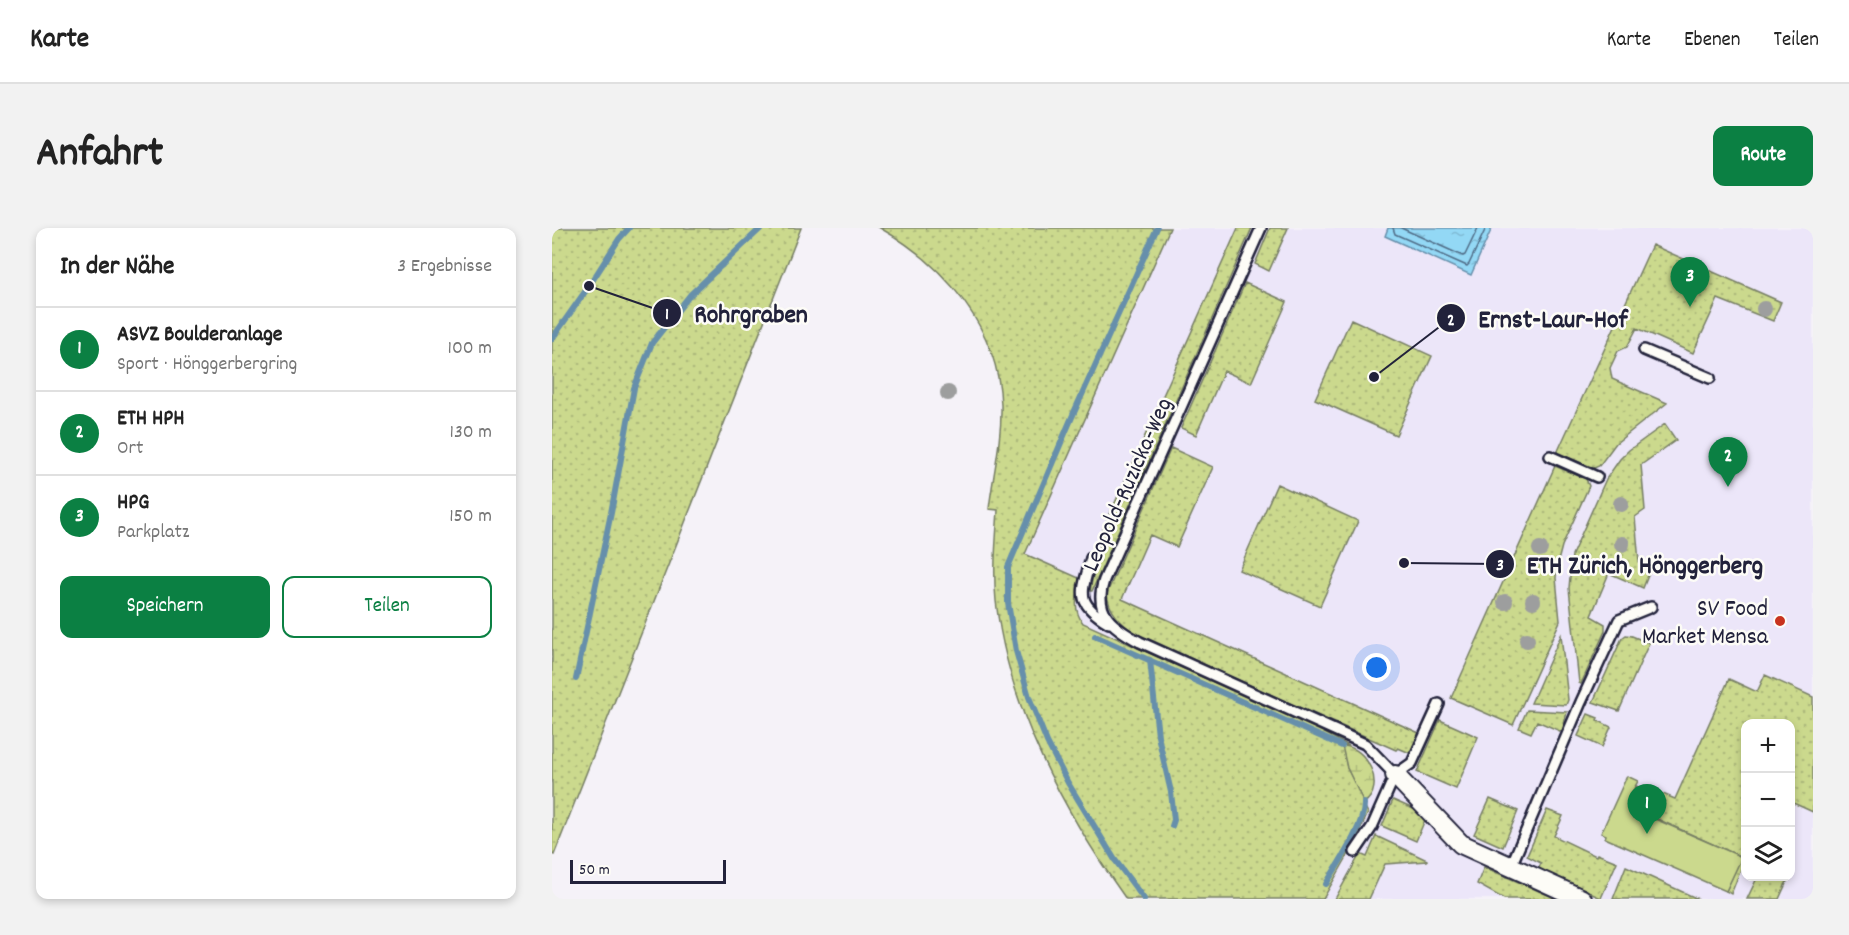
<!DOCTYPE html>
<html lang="de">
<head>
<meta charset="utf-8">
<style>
	body { margin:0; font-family:Dekko,sans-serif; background:#f2f2f2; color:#222 }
	.controls { position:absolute; right:18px; bottom:18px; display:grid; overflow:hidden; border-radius:12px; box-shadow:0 3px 9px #0003 }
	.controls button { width:54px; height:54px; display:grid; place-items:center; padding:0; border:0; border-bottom:2px solid #e0e0e0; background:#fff; color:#222; font:30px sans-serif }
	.scale { position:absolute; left:18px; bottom:15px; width:156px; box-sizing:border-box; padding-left:6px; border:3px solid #22223b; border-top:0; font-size:16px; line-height:21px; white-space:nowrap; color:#22223b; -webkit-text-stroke:4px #fdfcf7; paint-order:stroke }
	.you { position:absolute; left:825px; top:440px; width:21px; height:21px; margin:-15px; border:4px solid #fff; border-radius:50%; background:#1a73e8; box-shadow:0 0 0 9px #1a73e833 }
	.badge { display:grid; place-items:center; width:39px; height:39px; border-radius:50%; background:#0b8043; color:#fff; font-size:20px; font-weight:700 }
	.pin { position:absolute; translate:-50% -50px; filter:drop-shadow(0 2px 3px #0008) }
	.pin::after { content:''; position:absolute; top:32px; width:21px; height:18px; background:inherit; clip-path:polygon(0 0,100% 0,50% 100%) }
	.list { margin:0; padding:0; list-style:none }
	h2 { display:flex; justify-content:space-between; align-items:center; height:78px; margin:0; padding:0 24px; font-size:26px }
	h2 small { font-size:20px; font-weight:400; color:#767676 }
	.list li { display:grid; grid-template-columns:39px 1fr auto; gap:18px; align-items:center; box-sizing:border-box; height:84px; padding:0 24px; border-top:2px solid #e0e0e0 }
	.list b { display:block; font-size:22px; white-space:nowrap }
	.list p { margin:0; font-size:20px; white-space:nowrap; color:#767676 }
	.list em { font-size:20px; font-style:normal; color:#767676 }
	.actions { display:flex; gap:12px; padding:18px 24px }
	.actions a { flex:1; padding:14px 0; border:2px solid #0b8043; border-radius:12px; text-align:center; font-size:21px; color:#0b8043 }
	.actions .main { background:#0b8043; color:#fff }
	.icon { flex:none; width:33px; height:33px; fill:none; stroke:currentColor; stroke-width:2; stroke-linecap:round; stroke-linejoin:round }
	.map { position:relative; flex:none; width:1261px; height:671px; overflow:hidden; border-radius:12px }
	header { display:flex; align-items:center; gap:36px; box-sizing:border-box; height:84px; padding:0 30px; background:#fff; border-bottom:2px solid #e0e0e0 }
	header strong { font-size:28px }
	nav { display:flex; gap:33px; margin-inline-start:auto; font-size:21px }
	.intro { display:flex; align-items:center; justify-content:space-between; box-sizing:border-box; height:144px; padding:0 36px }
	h1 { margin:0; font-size:42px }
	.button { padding:15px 27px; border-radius:12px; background:#0b8043; color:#fff; font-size:21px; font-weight:700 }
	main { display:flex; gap:36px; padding:0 36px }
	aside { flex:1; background:#fff; border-radius:12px; box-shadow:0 3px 9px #0003 }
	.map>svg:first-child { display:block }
	.built { fill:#ece6f9; fill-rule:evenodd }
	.green { fill:url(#green-dots); stroke:#767e64; stroke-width:1.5 }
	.wetland { fill:url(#wetland-marsh); stroke:#767e64; stroke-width:1.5 }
	.pitch { fill:#cbd98d; stroke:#767e64; stroke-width:1.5 }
	.water { fill:url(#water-ripples); stroke:#668fab; stroke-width:1.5 }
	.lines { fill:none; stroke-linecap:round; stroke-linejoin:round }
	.shore { stroke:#4f6b85; stroke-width:1.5 }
	.stream { stroke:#668fab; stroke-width:6 }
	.lane-casing { stroke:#22223b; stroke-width:14 }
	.street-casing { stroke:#22223b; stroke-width:22 }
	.lane { stroke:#fdfcf7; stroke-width:9 }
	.street { stroke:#fdfcf7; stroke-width:18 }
	.tree { fill:#9d9e9e }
	.poi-dot { fill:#c8321e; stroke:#fdfcf7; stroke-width:2 }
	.labels { text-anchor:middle; stroke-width:5; stroke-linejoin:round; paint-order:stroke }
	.street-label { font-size:24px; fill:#22223b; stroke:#fdfcf7 }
	.poi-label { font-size:24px; fill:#22223b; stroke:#fdfcf7; text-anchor:end }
	.leader { fill:none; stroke:#22223b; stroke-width:2 }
	.callout-dot { fill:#22223b; stroke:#fdfcf7; stroke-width:2 }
	.mark-label { font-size:18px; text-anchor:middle; font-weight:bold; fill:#fff }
	.callout-label { font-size:26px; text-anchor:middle; font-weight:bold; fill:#22223b; stroke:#fdfcf7; stroke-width:5; stroke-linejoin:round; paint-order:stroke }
</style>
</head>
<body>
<header>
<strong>Karte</strong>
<nav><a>Karte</a><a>Ebenen</a><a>Teilen</a></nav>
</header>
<div class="intro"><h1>Anfahrt</h1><a class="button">Route</a></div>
<main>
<aside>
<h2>In der Nähe<small>3 Ergebnisse</small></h2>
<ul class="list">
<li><span class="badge">1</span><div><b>ASVZ Boulderanlage</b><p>Sport · Hönggerbergring</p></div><em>100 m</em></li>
<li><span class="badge">2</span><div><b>ETH HPH</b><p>Ort</p></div><em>130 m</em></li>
<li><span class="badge">3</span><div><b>HPG</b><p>Parkplatz</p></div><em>150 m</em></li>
</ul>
<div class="actions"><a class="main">Speichern</a><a>Teilen</a></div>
</aside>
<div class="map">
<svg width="1261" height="671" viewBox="0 0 1261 671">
	<defs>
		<pattern id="green-dots" width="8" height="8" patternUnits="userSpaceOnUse" patternTransform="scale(1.5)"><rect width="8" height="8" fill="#cbd98d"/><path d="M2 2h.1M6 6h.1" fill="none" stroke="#aeba7b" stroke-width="1.8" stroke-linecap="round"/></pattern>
		<pattern id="wetland-marsh" width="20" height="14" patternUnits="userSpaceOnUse" patternTransform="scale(1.5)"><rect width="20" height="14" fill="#cbd98d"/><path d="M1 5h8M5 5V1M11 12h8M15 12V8" fill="none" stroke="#aeba7b"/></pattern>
		<pattern id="water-ripples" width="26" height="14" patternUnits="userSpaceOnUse" patternTransform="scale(1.5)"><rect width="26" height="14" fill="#93d8f5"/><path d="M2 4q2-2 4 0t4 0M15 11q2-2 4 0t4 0" fill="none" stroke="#7eb9d3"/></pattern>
	</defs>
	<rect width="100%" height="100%" fill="#f5f2f8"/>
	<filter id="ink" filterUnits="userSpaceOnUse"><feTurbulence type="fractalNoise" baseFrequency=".0167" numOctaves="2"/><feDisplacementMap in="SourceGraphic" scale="12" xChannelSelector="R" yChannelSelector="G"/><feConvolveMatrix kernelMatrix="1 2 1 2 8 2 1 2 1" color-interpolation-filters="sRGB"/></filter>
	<g filter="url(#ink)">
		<!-- built -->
		<path class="built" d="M 349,0 L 1261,0 L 1261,671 L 574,671 L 543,626 L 513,575 L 488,526 L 471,485 L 458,442 L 444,373 L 443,354 L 444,317 L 457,209 L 438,96 ZM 1194,496 L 1238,496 L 1238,648 L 1194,648 Z"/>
		<!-- green -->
		<path class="green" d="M 0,0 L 249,0 L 2,627 L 0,626 Z
			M 328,0 L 618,0 L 473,326 L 529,351 C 525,367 520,381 531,395 L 769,503 L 797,518 L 791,518 L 795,540 L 810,569 L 810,573 L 816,585 L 799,622 L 771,671 L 574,671 C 511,582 457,483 444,373 C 441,343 444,312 446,282 L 437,281 C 441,247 450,212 449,177 C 447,100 392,36 328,0 Z
			M 686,0 L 700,0 L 540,363 L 538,363 L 549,306 Z
			M 718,0 L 736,0 L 717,43 L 703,36 Z
			M 1100,17 L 1229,74 L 1221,93 L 1166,71 L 1141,125 L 1085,100 L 1075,119 L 1066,123 L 1058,140 L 1060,151 L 1115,175 L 1064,215 L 1047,238 L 1042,240 L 1005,225 Z
			M 693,55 L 735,74 L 699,155 L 672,143 L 644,207 L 629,200 Z
			M 799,91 L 880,128 L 844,207 L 763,171 Z
			M 1113,196 L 1124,212 L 1089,237 L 1093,282 L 1083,289 L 1087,334 L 1099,340 L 1091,360 L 1057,345 L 1039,388 L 1053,396 L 1053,403 L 1029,456 L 1027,455 L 1017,360 L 1020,327 L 1054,251 L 1068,231 L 1077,222 Z
			M 619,220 L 661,239 L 625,319 L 598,307 L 570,371 L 867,505 L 858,525 L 846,520 L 844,522 L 585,407 C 570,396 556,384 555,365 Z
			M 1003,238 L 1034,251 L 1037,258 L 1010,318 L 1005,337 L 1004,350 L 1008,393 L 961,497 L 899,470 Z
			M 725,256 L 806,293 L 768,378 L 687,342 Z
			M 1009,407 L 1016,472 L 1014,477 L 979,475 Z
			M 1074,407 L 1080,408 L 1097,415 L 1067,483 L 1041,474 L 1070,410 Z
			M 1213,447 L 1261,469 L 1261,584 L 1239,574 L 1238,496 L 1194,496 L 1193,631 L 1179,666 L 1174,663 L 1189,629 L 1103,590 L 1078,568 L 1084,558 L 1100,565 L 1101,562 L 1123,571 L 1177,451 L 1205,464 Z
			M 975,482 L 1015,484 L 1010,504 L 985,493 L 979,505 L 967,500 Z
			M 1036,486 L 1046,490 L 1045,492 L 1059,499 L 1050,519 L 1026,508 Z
			M 888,492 L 926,509 L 904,561 L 865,544 Z
			M 938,571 L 966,583 L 951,619 L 922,606 Z
			M 841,572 L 875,587 L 864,613 L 830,598 Z
			M 995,582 L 1011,588 L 1002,608 L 1044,628 L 1045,626 L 1065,634 L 1049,670 L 986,642 L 989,635 L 975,628 Z
			M 824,608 L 875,632 L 875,633 L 833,636 L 817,671 L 783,671 L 808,626 L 815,629 Z
			M 1074,638 L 1146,671 L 1061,671 Z
			M 932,639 L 1005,671 L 952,671 L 925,656 Z
			M 1206,648 L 1237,648 L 1237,649 L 1227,671 L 1195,671 Z"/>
		<!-- wetland -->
		<path class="wetland" d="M 790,518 C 815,517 835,560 812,575 L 795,540 Z"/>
		<!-- pitch -->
		<path class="pitch" d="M 1075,548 L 1086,553 L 1078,568 L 1104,580 L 1103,591 L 1190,629 L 1174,663 L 1053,610 L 1054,607 L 1049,605 Z"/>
		<!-- water -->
		<path class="water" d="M 836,0 L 940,0 L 919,47 L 833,8 Z"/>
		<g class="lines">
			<!-- shore -->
			<path class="shore" d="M 841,0 L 843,6 L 915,38 L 917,36 L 934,0
				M 849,0 L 911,28 L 913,27 L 926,0"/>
			<!-- stream -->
			<path class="stream" d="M 0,111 L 37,58 L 67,11 L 77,0
				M 543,408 L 790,518
				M 598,432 L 606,508 L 619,564 L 622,592 L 620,598
				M 24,451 L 59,285 L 82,160 L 100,115 L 138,67 L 209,0
				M 774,656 C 786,636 813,597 812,575
				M 592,671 L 563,632 L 516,555 L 495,514 L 477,469 L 464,423 L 456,375 L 456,339 L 520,189 L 605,0"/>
			<!-- lane casing -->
			<g class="lane-casing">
				<path id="lane" d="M 709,0 L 552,352 C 541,385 560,399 588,414 L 813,516 L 843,547
					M 1092,122 L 1158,150
					M 998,228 L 1045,249
					M 539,330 C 530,365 522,374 557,395
					M 803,624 L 820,599 L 843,547 L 860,535 L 887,476
					M 959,638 L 1029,474 L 1067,392 L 1099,379"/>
			</g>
			<!-- street casing -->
			<g class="street-casing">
				<path id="street" d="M 843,547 L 909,616 L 1030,671"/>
			</g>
			<!-- lane -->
			<use href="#lane" class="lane"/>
			<!-- street -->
			<use href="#street" class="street"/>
		</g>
		<!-- trees -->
		<g class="tree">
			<circle cx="1212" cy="81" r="8"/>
			<circle cx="396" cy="165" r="8"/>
			<circle cx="1069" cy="276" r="8"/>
			<circle cx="1070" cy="316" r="8"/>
			<circle cx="988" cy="321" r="8"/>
			<circle cx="981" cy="373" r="8"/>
			<circle cx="953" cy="374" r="8"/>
			<circle cx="975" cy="412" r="8"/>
		</g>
	</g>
	<!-- markers -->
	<circle class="poi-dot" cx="1228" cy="393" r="6"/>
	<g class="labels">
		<!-- street labels -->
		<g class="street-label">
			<text transform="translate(574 256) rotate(-66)" y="8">Leopold-Ruzicka-Weg</text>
		</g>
		<!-- poi labels -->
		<g class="poi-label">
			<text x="1216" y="387">SV Food<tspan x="1216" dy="28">Market Mensa</tspan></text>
		</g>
	</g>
	<!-- callouts -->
	<path class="leader" d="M37 58L115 85M822 149L899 90M852 335L948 336"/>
	<g class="callout-dot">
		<circle cx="37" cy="58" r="6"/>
		<circle cx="822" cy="149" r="6"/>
		<circle cx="852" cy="335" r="6"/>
		<circle cx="115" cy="85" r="15"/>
		<circle cx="899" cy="90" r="15"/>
		<circle cx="948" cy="336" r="15"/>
	</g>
	<g class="mark-label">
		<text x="115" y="91">1</text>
		<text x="899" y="97">2</text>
		<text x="948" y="342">3</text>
	</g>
	<g class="callout-label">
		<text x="199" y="94">Rohrgraben</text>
		<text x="1001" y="99">Ernst-Laur-Hof</text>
		<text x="1093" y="345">ETH Zürich, Hönggerberg</text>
	</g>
</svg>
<div class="controls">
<button>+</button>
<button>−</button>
<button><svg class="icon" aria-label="layers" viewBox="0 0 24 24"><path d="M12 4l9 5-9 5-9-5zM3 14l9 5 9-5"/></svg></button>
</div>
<div class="scale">50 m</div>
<div class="you"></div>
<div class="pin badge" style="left:1095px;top:606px">1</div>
<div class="pin badge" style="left:1176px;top:259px">2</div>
<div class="pin badge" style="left:1138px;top:79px">3</div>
</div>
</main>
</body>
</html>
